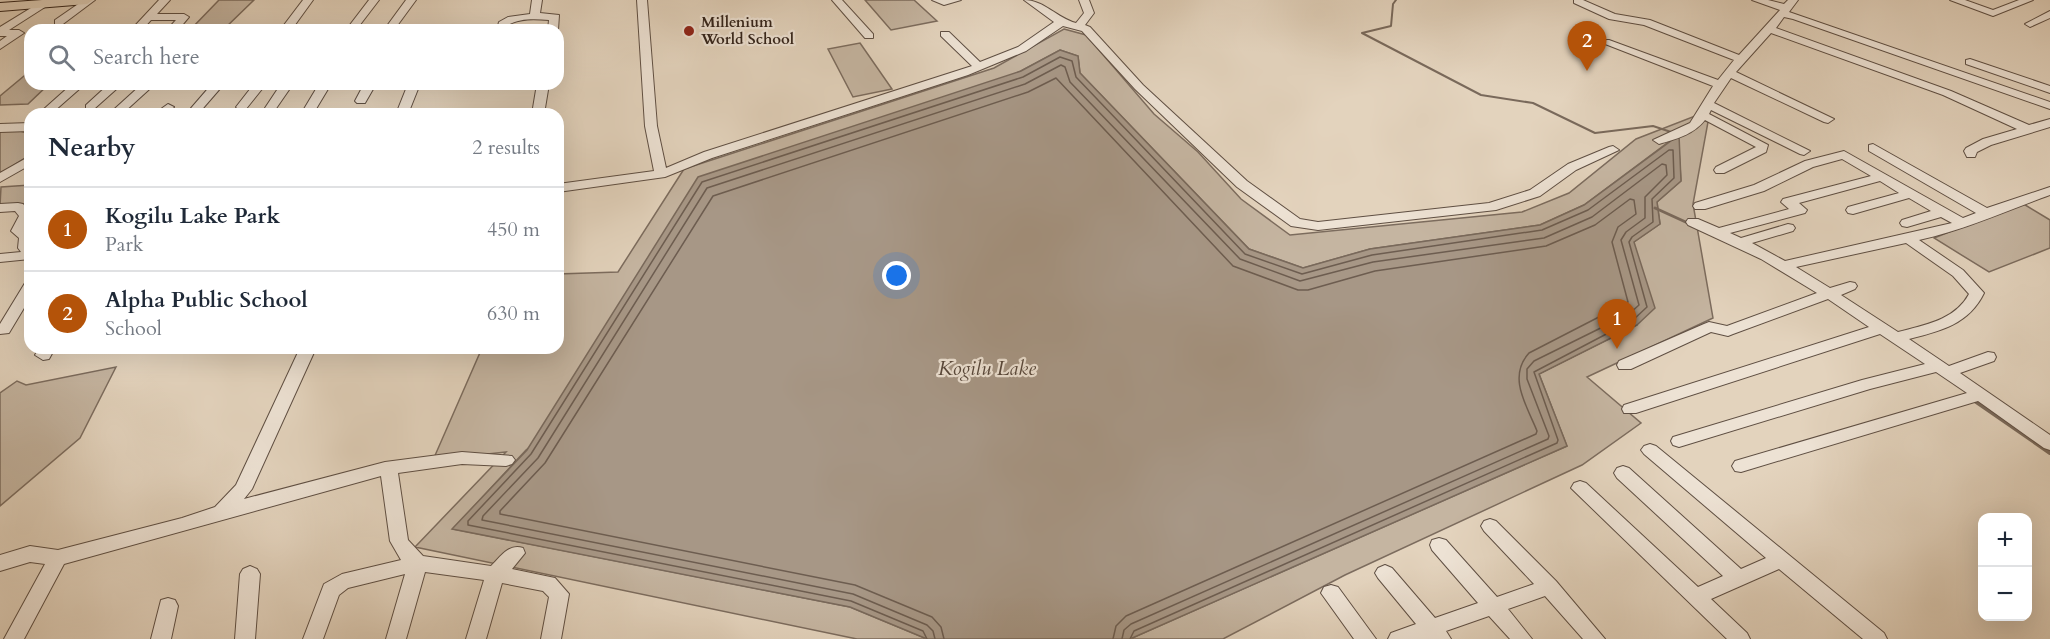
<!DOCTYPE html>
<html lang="en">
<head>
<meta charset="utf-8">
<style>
	body { margin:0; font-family:Cardo,serif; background:#f2f2f3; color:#1f2937 }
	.controls { position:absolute; right:18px; bottom:18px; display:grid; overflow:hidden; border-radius:12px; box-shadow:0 6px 24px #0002 }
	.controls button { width:54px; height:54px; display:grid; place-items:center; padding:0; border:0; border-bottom:2px solid #e0e1e3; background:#fff; color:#1f2937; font:30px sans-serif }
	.you { position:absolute; left:897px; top:276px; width:21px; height:21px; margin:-15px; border:4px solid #fff; border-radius:50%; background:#1a73e8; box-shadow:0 0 0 9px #1a73e833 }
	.badge { display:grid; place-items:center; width:39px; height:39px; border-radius:50%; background:#b45309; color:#fff; font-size:20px; font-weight:700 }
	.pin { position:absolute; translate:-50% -50px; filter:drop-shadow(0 2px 3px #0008) }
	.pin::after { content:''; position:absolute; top:32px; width:21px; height:18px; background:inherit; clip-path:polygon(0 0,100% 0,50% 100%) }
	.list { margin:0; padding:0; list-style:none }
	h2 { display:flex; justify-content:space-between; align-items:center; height:78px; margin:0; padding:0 24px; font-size:26px }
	h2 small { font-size:20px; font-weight:400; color:#747a83 }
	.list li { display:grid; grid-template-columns:39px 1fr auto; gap:18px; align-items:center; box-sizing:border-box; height:84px; padding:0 24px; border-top:2px solid #e0e1e3 }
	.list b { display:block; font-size:22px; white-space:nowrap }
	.list p { margin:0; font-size:20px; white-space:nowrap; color:#747a83 }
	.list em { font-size:20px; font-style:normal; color:#747a83 }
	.icon { flex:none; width:33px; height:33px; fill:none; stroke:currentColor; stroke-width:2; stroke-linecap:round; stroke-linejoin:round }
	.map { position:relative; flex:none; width:2050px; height:639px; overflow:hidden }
	.search { position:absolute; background:#fff; box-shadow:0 6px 24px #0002; left:24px; top:24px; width:540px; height:66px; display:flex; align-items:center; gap:15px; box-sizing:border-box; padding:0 21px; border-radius:18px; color:#747a83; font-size:22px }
	.panel { position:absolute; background:#fff; box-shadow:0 6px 24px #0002; left:24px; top:108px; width:540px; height:246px; border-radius:18px }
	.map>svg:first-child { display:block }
	.green { fill:#c5b5a1; stroke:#7c6c5e; stroke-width:1.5 }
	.water { fill:#a79786; stroke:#79695b; stroke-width:1.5 }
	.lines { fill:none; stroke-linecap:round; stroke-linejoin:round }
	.shore { stroke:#6d5d50; stroke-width:1.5 }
	.stream-far2 { stroke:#79695b; stroke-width:2 }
	.stream-far1 { stroke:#79695b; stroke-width:3 }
	.stream { stroke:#79695b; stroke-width:4 }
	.minor-casing { stroke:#5f4f43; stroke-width:2 }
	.major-casing { stroke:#33231a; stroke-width:2 }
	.minor { fill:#ede2d4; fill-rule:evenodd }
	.major { fill:#e3d3bd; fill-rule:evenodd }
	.poi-dot { fill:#8f2418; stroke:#ede2d4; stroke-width:2 }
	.labels { text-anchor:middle; stroke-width:4.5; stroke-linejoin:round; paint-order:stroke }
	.far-poi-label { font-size:15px; font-weight:bold; fill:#33231a; stroke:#ede2d4; text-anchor:start }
	.water-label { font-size:20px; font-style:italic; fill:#56463a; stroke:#ede2d4 }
</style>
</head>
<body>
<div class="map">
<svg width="2050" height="639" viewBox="0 0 2050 639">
	<rect width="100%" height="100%" fill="#e3d3bd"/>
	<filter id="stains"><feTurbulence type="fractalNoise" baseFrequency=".00333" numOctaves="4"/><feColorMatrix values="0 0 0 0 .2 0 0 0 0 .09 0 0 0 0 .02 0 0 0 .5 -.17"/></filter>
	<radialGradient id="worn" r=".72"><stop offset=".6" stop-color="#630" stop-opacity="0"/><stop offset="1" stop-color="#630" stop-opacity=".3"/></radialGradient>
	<!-- green -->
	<path class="green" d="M 219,0 L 254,0 L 223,30 L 190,30 Z
		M 865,0 L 914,0 L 937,21 L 891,30 Z
		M 1064,29 L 1086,35 L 1154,114 L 1198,152 L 1241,199 L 1290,235 L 1522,212 L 1569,193 L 1636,139 L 1695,116 L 1708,122 L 1693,204 L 1713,318 L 1587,377 L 1641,423 L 1582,465 L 1345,575 L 1223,639 L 1130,639 L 1567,446 L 1539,374 L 1637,325 L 1634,242 L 1660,224 L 1657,202 L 1681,181 L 1678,135 L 1584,205 L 1540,225 L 1370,249 L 1303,268 L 1249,249 L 1080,73 L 1078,56 L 1060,50 L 1021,71 L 526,450 L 453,529 L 850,607 L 927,639 L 857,639 L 415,547 L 506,452 L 433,460 L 482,348 L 558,348 L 558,274 L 618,272 L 684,169 L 994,68 Z
		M 860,43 L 892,89 L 853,97 L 828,49 Z
		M 30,71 L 30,84 L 49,84 L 28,104 L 0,105 L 0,96 Z
		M 17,130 L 30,134 L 30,155 L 0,174 L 0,131 Z
		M 30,185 L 30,206 L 0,206 L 1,187 Z
		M 2022,203 L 2050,220 L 2050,248 L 1989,272 L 1934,238 Z
		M 116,367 L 80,438 L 0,506 L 0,393 L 17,381 L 26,385 Z"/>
	<!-- water -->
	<path class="water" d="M 1060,50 L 1078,56 L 1080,73 L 1249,249 L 1303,268 L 1370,249 L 1540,225 L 1584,205 L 1679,135 L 1681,181 L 1657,202 L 1660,224 L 1634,242 L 1655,308 L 1637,325 L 1539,374 L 1567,446 L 1130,639 L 927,639 L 850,607 L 452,529 L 527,450 L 698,177 L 1021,71 Z"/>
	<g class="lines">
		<!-- shore -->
		<path class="shore" d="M 927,639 L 923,631 L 851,601 L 468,525 L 468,521 L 531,454 L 702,182 L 1023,77 L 1060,57 L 1072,61 L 1076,77 L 1245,254 L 1302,274 L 1372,255 L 1542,230 L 1588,210 L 1669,150 L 1673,150 L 1674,178 L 1652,199 L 1653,222 L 1632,237 L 1629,242 L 1647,307 L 1633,320 L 1534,372 L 1558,440 L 1557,443 L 1134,631 L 1130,639
			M 935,639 L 933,631 L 927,625 L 853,594 L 482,520 L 483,516 L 538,458 L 707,188 L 1025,84 L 1061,65 L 1065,67 L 1070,82 L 1240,259 L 1300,281 L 1373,262 L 1544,238 L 1592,217 L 1662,164 L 1666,165 L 1667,175 L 1645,197 L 1645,218 L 1626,232 L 1621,240 L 1639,305 L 1629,314 L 1534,361 L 1527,369 L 1527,379 L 1549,436 L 1548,439 L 1131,624 L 1124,630 L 1122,639
			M 944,639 L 941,627 L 932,617 L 855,585 L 500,514 L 500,511 L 545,463 L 713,196 L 1028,92 L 1056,78 L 1233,266 L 1298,290 L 1308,290 L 1375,271 L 1546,246 L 1595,225 L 1630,199 L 1634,200 L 1636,214 L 1618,227 L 1612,242 L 1628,302 L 1529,353 C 1507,377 1527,406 1537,431 L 1536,434 L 1126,616 L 1116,626 L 1113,639"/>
		<!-- stream-far2 -->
		<path class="stream-far2" d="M 1396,0 L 1393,4 L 1391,26 L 1362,33 L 1481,95 L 1533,103 L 1595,133 L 1653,126 L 1674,133"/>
		<!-- stream-far1 -->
		<path class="stream-far1" d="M 1655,208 L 1690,224"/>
		<!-- stream -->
		<path class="stream" d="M 1975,401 L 2050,453"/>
		<!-- minor casing -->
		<g class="minor-casing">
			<path id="minor" d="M 44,0 L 56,0 L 9,30 L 19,30 L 24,33 L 0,49 L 0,41 L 7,36 L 0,36 L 0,27 Z
				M 84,0 L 95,0 L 63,24 L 55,24 L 55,20 Z
				M 159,0 L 170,0 L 157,14 L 184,14 L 189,17 L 178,30 L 167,30 L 176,20 L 151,20 L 142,30 L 131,30 Z
				M 303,0 L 313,0 L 292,29 L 272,30 L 284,25 Z
				M 369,0 L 379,0 L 356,30 L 346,30 Z
				M 406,0 L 416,0 L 394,30 L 384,30 Z
				M 532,0 L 542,0 L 540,13 L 559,15 L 558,30 L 548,30 L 549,20 C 535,19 520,18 508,25 L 507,30 L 497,30 L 499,22 L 508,17 L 530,14 Z
				M 637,0 L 647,0 L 657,126 L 666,168 L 704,152 L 972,66 L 941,36 L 941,32 L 949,32 L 980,62 L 1018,47 L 1054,22 L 1024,0 C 1044,0 1057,18 1076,23 L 1084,13 L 1079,0 L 1089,0 L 1094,13 L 1085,25 L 1090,27 L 1143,85 L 1247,181 L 1300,219 L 1318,222 L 1489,203 L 1530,190 L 1568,164 L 1609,147 L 1613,146 L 1619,150 L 1576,170 L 1540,196 L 1496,210 L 1318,230 L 1291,226 L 1237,187 L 1135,89 L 1082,31 L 1063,26 L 1026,51 L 968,75 L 712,158 L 665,177 L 558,192 L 558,184 L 654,171 L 645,126 Z
				M 832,0 L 842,0 L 873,34 L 873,38 L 865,38 Z
				M 932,0 L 961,0 L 944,5 Z
				M 1574,0 L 1583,0 L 1615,14 L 1650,20 L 1739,55 L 1780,10 L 1752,0 L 1768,0 L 1784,4 L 1788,0 L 1798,0 L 1789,12 L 2050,102 L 2050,109 L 1793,19 L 1784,17 L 1776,28 L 1951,91 L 2029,125 L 2050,119 L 2050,127 L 1991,145 L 1977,152 L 1975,157 L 1967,157 L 1964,151 L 1966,148 L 1983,139 L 2017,129 L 1943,95 L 1771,33 L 1736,72 L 1834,119 L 1828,123 L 1824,122 L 1731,78 L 1714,103 L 1810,151 L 1804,155 L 1800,154 L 1711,110 L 1709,114 L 1768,145 L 1766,152 L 1724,173 L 1716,173 L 1714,170 L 1716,167 L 1756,147 L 1705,120 C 1693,135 1676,139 1659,144 L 1653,140 L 1690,123 L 1713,86 L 1600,42 L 1601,40 L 1609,40 L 1718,80 L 1734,60 L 1644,25 L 1609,19 L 1574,3 Z
				M 1950,0 L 1965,0 L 1993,10 L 2019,0 L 2033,0 L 1993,16 Z
				M 2050,11 L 2050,18 L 2030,27 L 2025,24 Z
				M 1970,59 L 2050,86 L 2050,93 L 1966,64 L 1966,60 Z
				M 72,84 L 85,84 L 52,113 L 44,113 L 44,109 Z
				M 109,84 L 122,84 L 94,109 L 86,109 L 86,105 Z
				M 142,84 L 155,84 L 122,114 L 109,114 Z
				M 212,84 L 224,84 L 198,114 L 186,114 Z
				M 254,84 L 266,84 L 246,109 L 238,109 L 236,107 Z
				M 281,84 L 293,84 L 275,110 L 267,110 L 265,108 Z
				M 319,84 L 331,84 L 313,114 L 301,114 Z
				M 364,84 L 376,84 L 365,103 L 357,103 L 355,101 Z
				M 408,84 L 420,84 L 408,114 L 396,114 Z
				M 537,84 L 549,84 L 544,114 L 532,114 Z
				M 168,104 L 174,107 L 167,114 L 154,114 Z
				M 30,123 L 30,131 L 0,132 L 0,124 Z
				M 1873,144 L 1987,208 L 2050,187 L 2050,195 C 2006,211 1964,230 1919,240 L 1963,270 L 1984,293 C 1969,324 1941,331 1909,339 L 1949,366 L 1988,352 L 1994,353 L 1996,357 L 1994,361 L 1960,373 L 2050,435 L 2050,450 L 2044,448 L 1978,401 L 1741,472 L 1735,471 L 1732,466 L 1735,461 L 1967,393 L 1936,372 L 1870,389 L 1679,447 L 1673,445 L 1671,441 L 1673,437 L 1862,380 L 1925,364 L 1880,334 L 1636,413 L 1624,413 L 1622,409 L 1624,405 L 1869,327 L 1828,299 L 1733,334 L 1728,336 L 1711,332 L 1631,369 L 1619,369 L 1617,365 L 1619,361 L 1704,324 L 1709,322 L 1727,326 L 1817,293 L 1761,259 L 1688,225 L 1686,222 L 1688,219 L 1698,219 L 1719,228 L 1789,209 L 1781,202 L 1783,199 L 1871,176 L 1842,159 L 1813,167 L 1764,191 L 1705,209 L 1695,209 L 1693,206 L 1695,203 L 1754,185 L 1805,161 L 1844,151 L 1963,218 L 1976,213 L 1869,151 L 1869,145 ZM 1880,181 L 1899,193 L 1848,207 L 1846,210 L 1848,213 L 1853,214 L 1909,198 L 1931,211 L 1902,220 L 1900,223 L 1902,226 L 1907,227 L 1941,217 L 1952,223 L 1785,261 L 1752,243 L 1793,231 L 1795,228 L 1793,225 L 1788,224 L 1741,238 L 1730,233 L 1805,213 L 1807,210 L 1799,203 ZM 1906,243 L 1953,276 L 1969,294 C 1955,320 1925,325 1898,332 L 1841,295 L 1855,289 L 1857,286 L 1855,283 L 1850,282 L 1830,288 L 1796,267 Z
				M 30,156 L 30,165 L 0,182 L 0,173 Z
				M 18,203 L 23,204 L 30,212 L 30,221 L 25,230 L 30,233 L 30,259 L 0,262 L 0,254 L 21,252 L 18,248 L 19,238 L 11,231 L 19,216 L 15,211 L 0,212 L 0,204 Z
				M 30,282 L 30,298 L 9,333 L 0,334 L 0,324 L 25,283 Z
				M 39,348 L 55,348 L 49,359 L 43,360 L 35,355 Z
				M 300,348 L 316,348 L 252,489 L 244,499 L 385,462 L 462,452 L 512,456 L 515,460 L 512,464 L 506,466 L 462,464 L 398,473 L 408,540 L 423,556 L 491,566 C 500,557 509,543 523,548 L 525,553 L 512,569 L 555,578 L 569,594 L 561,639 L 541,639 L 549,597 L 543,591 L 502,583 L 486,639 L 466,639 L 484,580 L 425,572 L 406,639 L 386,639 L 405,574 L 348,588 L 339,595 L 323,639 L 303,639 L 324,584 L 342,574 L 401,560 L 390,541 L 381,476 L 64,564 L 24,639 L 4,639 L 45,564 L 30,562 L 0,571 L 0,555 L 30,546 L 58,550 L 182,518 L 215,507 L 236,485 Z
				M 1650,444 L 1656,446 L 1884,633 L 1887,639 L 1863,639 L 1779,569 L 1711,599 L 1747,633 L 1750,639 L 1727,639 L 1571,488 L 1574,483 L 1580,481 L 1586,483 L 1698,587 L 1723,576 L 1617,478 L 1614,473 L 1617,468 L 1623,466 L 1629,468 L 1741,569 L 1766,558 L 1644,454 L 1641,450 L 1644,446 Z
				M 1490,519 L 1496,521 L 1556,581 L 1605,639 L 1583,639 L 1545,596 L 1508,609 L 1532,639 L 1510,639 L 1489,616 L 1446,631 L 1451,639 L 1388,639 L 1391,633 L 1416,624 L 1378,578 L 1375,573 L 1378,568 L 1385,565 L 1392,568 L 1435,618 L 1478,603 L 1432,550 L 1430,545 L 1432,540 L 1439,538 L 1446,540 L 1497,597 L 1534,584 L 1484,531 L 1481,526 L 1484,521 Z
				M 250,566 L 257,569 L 260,574 L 255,639 L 235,639 L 240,574 L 243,569 Z
				M 1331,585 L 1338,587 L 1376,639 L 1354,639 L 1321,593 L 1324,587 Z
				M 168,598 L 175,600 L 178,606 L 171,639 L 151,639 L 161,600 Z"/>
		</g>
		<!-- major casing -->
		<g class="major-casing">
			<path id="major" d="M 42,0 L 93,0 L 87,4 L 0,11 L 0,3 Z"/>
		</g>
		<!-- minor -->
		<use href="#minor" class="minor"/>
		<!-- major -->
		<use href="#major" class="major"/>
	</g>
	<!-- markers -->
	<circle class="poi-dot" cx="689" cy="31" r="6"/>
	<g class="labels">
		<!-- far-poi labels -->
		<g class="far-poi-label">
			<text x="701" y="27">Millenium<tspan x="701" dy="17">World School</tspan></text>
		</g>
		<!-- water labels -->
		<g class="water-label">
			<text x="987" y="375">Kogilu Lake</text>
		</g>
	</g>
	<rect width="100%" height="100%" filter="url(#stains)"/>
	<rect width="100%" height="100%" fill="url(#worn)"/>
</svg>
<div class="controls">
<button>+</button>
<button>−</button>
</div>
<div class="you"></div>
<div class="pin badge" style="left:1617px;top:349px">1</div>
<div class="pin badge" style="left:1587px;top:71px">2</div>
<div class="search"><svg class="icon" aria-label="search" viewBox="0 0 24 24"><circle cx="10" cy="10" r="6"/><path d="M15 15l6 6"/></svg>Search here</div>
<section class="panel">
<h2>Nearby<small>2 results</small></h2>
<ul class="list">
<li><span class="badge">1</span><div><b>Kogilu Lake Park</b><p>Park</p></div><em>450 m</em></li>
<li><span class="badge">2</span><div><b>Alpha Public School</b><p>School</p></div><em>630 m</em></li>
</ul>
</section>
</div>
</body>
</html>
